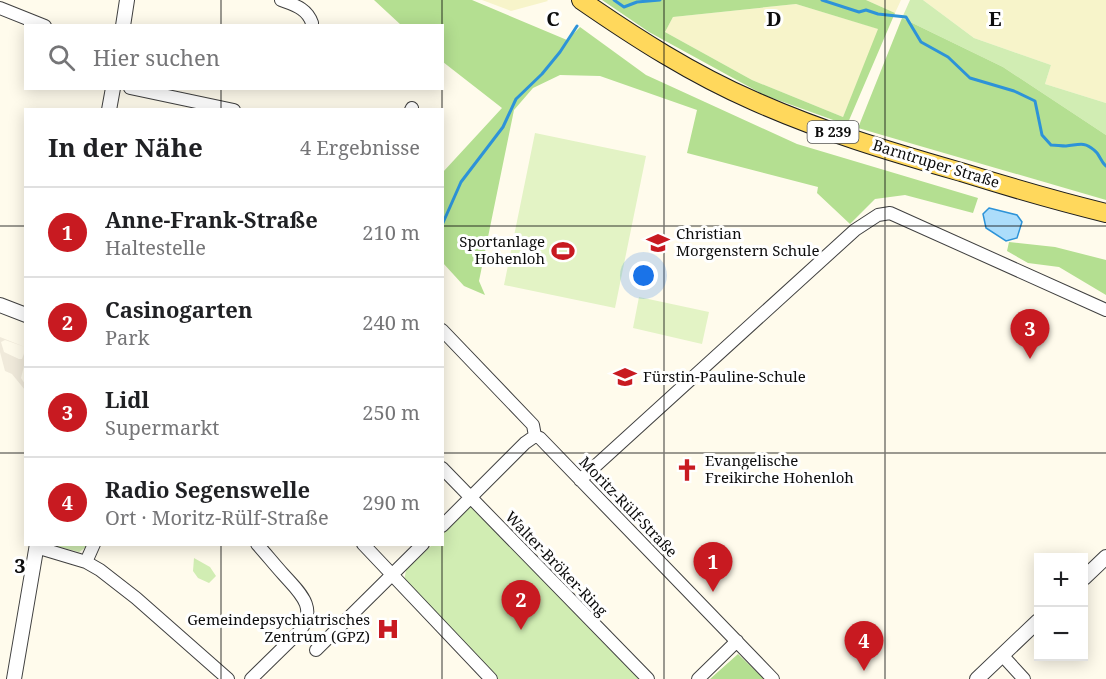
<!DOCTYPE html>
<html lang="de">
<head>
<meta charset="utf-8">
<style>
	body { margin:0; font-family:"Noto Serif",serif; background:#f2f2f2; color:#202124 }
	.controls { position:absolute; right:18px; bottom:18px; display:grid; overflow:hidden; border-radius:0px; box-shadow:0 3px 15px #0003 }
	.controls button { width:54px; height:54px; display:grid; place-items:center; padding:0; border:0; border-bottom:2px solid #e0e0e0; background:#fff; color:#202124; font:30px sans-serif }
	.you { position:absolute; left:644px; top:276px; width:21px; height:21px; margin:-15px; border:4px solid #fff; border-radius:50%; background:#1a73e8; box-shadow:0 0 0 9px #1a73e833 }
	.badge { display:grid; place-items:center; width:39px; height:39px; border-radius:50%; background:#c81a21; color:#fff; font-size:20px; font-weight:700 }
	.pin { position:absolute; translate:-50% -50px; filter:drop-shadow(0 2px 3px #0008) }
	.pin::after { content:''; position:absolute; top:32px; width:21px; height:18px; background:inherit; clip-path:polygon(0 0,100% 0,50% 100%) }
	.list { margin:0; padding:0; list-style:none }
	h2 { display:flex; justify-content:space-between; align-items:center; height:78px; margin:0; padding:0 24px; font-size:26px }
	h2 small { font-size:20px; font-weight:400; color:#757577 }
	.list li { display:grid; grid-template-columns:39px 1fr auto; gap:18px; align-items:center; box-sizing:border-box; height:90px; padding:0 24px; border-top:2px solid #e0e0e0 }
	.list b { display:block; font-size:22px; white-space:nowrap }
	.list p { margin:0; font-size:20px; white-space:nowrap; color:#757577 }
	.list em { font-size:20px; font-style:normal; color:#757577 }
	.icon { flex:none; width:33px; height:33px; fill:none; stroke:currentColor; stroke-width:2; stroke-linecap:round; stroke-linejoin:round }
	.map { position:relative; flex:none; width:1106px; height:679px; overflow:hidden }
	.search { position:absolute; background:#fff; box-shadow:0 3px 15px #0003; left:24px; top:24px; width:420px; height:66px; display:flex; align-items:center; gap:15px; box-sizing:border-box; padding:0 21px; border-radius:0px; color:#757577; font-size:22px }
	.panel { position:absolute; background:#fff; box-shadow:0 3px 15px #0003; left:24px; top:108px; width:420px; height:438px; border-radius:0px }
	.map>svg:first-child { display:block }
	.farmland { fill:#f7f4ca }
	.green { fill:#d1edb3 }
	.forest { fill:#b4df91; fill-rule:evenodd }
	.pitch { fill:#e3f3c5 }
	.plaza { fill:#f0eadb }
	.water { fill:#acddfb; stroke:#2d93d8; stroke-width:1.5 }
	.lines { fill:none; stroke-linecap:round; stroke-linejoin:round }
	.stream { stroke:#2d93d8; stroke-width:3 }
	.minor-casing { stroke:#404040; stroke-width:14 }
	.tertiary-casing { stroke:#404040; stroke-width:16 }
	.primary-casing { stroke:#1e1e1e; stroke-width:20 }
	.minor { stroke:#fff; stroke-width:12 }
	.tertiary { stroke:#fff; stroke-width:14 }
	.primary { stroke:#ffd85c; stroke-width:18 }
	.grid { fill:none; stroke:#0d0d0d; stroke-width:1.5; stroke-opacity:0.55 }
	.labels { text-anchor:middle; stroke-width:6; stroke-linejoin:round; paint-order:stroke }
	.shield { fill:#fff; stroke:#565656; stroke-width:1.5 }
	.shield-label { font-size:14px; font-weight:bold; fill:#0d0d0d }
	.street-label { font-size:15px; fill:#0d0d0d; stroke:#fff }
	.poi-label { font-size:15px; fill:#0d0d0d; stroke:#fff; text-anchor:start }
	.grid-label { font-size:20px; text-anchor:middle; font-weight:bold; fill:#0d0d0d; stroke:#fff; stroke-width:6; stroke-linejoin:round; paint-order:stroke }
</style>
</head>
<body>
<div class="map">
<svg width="1106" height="679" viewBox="0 0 1106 679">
	<rect width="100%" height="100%" fill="#fffbec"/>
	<!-- farmland -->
	<path class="farmland" d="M 482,0 L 547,0 L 548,1 L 511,11 Z
		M 866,0 L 901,0 L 895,13 Z
		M 923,0 L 1106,0 L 1106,103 L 1045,84 L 1051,65 L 974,38 Z
		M 796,4 L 879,29 L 843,117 L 752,80 L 665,32 L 673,17 Z"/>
	<!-- green -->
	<path class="green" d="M 910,0 L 923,0 L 974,38 L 1051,65 L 1045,84 L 1106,103 L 1106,135 L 1003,67 L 902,18 Z
		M 471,506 L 639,679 L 497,679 L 404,581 L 406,570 L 432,545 L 442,544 L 443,534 Z
		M 52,545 L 89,545 L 79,552 Z
		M 194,558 L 210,567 L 216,576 L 209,583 L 198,578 L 193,571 Z"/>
	<!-- forest -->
	<path class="forest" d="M 374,0 L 472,0 L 567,40 L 580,27 L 646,75 L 797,144 L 978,198 L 973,213 L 905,195 L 875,199 L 850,224 L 817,193 L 818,187 L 687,153 L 697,110 L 600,76 L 560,75 L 533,88 L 514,110 L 479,281 L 485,295 L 464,286 L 443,263 L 443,172 L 502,108 L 443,62 L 442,26 L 401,25 Z
		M 602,0 L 866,0 L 895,13 L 847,125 L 764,95 L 649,32 ZM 796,4 L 878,29 L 843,117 L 752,80 L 665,32 L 673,17 Z
		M 902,18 L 1003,67 L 1106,135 L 1106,200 L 858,128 Z
		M 1009,242 L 1055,247 L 1106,260 L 1106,295 L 1059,267 L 1028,263 L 1007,251 Z
		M 738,654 L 764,679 L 710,679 Z"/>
	<!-- pitch -->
	<path class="pitch" d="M 535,133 L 646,156 L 615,308 L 504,285 Z
		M 639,297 L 709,312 L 702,344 L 633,328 Z"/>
	<!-- plaza -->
	<path class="plaza" d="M 0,337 L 25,347 L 5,340 L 1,342 L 4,352 L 19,359 L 22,359 L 25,351 L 25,362 L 21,378 L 25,384 L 25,390 L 12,374 L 5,371 L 0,352 Z"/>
	<!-- water -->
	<path class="water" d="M 989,208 L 1017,215 L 1022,222 L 1017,238 L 1006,241 L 986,228 L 983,214 Z"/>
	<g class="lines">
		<!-- stream -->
		<path class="stream" d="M 614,0 L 624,7 L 637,2 L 660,0
			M 822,0 L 859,12 L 866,10 L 878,14 L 906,17 L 921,42 L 948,57 L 970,78 L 1014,91 L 1035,101 L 1042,135 L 1051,145 C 1056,145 1061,146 1066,146 C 1078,145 1084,141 1094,150 C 1100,154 1100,161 1106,166
			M 442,225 L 461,182 L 503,127 L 516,99 L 542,74 L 560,52 L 577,26"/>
		<!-- minor casing -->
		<g class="minor-casing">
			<path id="minor" d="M 281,0 C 294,5 307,8 312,23
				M 0,8 L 45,26
				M 130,88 L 234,110
				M 411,110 L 412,108
				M 442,330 L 533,425 L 535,436
				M 535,436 L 540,438 L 773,679
				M 442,468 L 648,679
				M 580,480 L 855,230 L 878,215 L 890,213 L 1106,310
				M 442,526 L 525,443 L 535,436
				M 363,544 L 491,679
				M 36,547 L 86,562 L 100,570 L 136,598 L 228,679
				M 86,562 L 94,544
				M 316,650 L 423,544
				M 1002,655 L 1024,679
				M 251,679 L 299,632 C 319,608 299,592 283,574 C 274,564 266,554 257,544
				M 698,679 L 737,641"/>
		</g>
		<!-- tertiary casing -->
		<g class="tertiary-casing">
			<path id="tertiary" d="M 123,26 L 127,0
				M 109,110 L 113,88
				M 0,305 L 26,315
				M 1084,578 L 1106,557
				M 14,679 L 37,544
				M 977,679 L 1038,621"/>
		</g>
		<!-- primary casing -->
		<g class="primary-casing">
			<path id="primary" d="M 581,0 C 636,38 692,74 754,101 C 821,131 891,152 961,172 C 1009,187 1057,201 1106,213"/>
		</g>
		<!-- minor -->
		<use href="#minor" class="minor"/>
		<!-- tertiary -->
		<use href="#tertiary" class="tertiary"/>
		<!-- primary -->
		<use href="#primary" class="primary"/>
	</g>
	<!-- grid -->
	<path class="grid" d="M 221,0 L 221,26M 442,0 L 442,26M 664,0 L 664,679M 885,0 L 885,679M 221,88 L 221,110M 442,88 L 442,110M 0,226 L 26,226M 442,226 L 1106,226M 0,453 L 26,453M 442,453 L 1106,453M 221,544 L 221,679M 442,544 L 442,679"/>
	<!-- icons -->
	<defs>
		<g id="school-bare" transform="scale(1.8)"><path d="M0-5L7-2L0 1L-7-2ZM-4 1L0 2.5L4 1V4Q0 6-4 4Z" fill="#c81a21" stroke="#fff" stroke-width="2.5" paint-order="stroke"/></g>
		<g id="stadium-bare" transform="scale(1.8)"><path d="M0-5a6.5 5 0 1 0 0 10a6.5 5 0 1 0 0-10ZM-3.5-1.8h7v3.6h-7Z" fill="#c81a21" stroke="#fff" stroke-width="2.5" paint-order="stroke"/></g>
		<g id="church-bare" transform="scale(1.8)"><path d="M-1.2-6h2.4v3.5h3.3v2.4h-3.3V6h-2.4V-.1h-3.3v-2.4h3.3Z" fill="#c81a21" stroke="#fff" stroke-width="2.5" paint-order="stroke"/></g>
		<g id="hospital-bare" transform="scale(1.8)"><path d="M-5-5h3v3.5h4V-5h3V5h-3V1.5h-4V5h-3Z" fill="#c81a21" stroke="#fff" stroke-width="2.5" paint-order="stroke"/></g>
	</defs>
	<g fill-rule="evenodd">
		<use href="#school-bare" x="658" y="243"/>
		<use href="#stadium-bare" x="563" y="251"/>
		<use href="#school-bare" x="625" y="377"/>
		<use href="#church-bare" x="687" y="470"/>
		<use href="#hospital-bare" x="388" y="629"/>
	</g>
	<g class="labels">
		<!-- shield labels -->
		<rect class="shield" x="807.5" y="121" width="51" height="22" rx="4.5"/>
		<g class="shield-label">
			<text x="833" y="137">B 239</text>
		</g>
		<!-- street labels -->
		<g class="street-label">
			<text transform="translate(936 164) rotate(17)" y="5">Barntruper Straße</text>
			<text transform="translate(628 507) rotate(46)" y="5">Moritz-Rülf-Straße</text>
			<text transform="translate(556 564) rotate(46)" y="5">Walter-Bröker-Ring</text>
		</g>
		<!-- poi labels -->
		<g class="poi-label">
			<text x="676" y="239">Christian<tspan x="676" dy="17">Morgenstern Schule</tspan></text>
			<text x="545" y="247" text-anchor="end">Sportanlage<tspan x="545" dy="17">Hohenloh</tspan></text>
			<text x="643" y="382">Fürstin-Pauline-Schule</text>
			<text x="705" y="466">Evangelische<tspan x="705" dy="17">Freikirche Hohenloh</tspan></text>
			<text x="370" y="625" text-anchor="end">Gemeindepsychiatrisches<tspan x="370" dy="17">Zentrum (GPZ)</tspan></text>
		</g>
	</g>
	<g class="grid-label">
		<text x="553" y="26">C</text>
		<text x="774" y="26">D</text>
		<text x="995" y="26">E</text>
		<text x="20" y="573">3</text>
	</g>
</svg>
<div class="controls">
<button>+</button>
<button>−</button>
</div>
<div class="you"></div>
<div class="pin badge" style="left:713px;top:592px">1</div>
<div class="pin badge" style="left:521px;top:630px">2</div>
<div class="pin badge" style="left:1030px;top:359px">3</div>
<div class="pin badge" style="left:864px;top:671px">4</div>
<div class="search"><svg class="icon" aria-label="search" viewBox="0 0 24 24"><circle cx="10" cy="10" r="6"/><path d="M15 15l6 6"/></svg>Hier suchen</div>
<section class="panel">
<h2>In der Nähe<small>4 Ergebnisse</small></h2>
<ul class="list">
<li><span class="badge">1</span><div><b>Anne-Frank-Straße</b><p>Haltestelle</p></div><em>210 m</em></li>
<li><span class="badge">2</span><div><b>Casinogarten</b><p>Park</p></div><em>240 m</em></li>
<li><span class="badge">3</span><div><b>Lidl</b><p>Supermarkt</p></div><em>250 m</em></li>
<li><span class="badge">4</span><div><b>Radio Segenswelle</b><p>Ort · Moritz-Rülf-Straße</p></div><em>290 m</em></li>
</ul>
</section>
</div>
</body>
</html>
